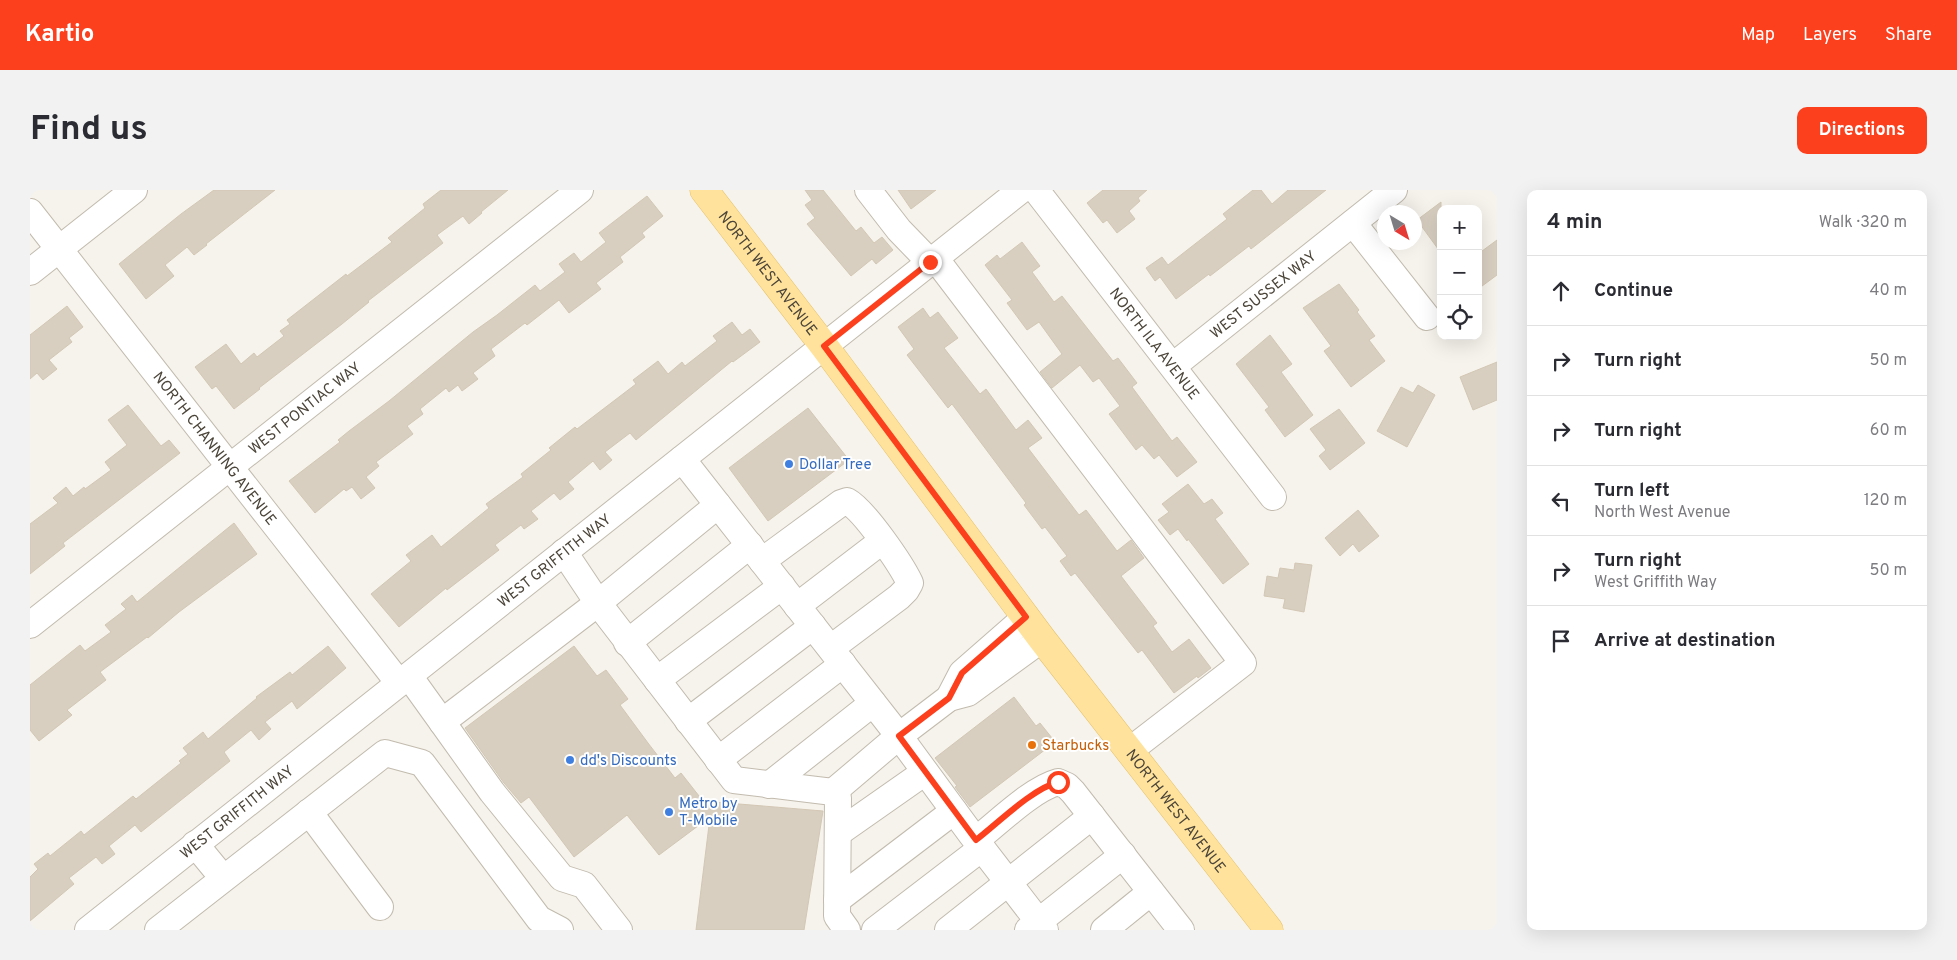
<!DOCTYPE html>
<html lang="en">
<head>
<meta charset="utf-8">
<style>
	body { margin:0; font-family:Overpass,sans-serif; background:#f2f2f3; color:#2b2b33 }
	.controls { position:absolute; right:15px; top:15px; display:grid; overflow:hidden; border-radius:10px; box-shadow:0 5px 20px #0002 }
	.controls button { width:45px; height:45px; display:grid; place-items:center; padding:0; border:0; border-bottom:1px solid #e1e1e2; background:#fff; color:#2b2b33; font:25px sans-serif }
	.compass { position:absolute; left:1347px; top:15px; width:45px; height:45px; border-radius:50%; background:#fff; box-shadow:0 5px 20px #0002; rotate:142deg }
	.stop { position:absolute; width:15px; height:15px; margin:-11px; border:4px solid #fc3f1d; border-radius:50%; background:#fff }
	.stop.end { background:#fc3f1d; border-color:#fff; box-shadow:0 1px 5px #0008 }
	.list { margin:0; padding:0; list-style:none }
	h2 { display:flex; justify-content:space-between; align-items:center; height:65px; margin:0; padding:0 20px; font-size:21px }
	h2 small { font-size:16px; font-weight:400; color:#7c7c81 }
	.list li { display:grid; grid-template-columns:32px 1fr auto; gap:15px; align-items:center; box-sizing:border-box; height:70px; padding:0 20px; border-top:1px solid #e1e1e2 }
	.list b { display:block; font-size:19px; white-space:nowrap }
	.list p { margin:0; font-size:16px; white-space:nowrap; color:#7c7c81 }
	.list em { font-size:16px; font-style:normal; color:#7c7c81 }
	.icon { flex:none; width:28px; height:28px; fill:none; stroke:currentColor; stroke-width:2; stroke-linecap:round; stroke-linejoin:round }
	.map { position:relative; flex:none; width:1467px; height:740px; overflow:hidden; border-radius:10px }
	header { display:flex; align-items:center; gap:30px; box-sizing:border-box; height:70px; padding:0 25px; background:#fc3f1d; color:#fff }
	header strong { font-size:24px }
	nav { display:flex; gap:28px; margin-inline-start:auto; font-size:18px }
	.intro { display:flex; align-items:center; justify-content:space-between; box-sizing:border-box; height:120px; padding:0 30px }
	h1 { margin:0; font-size:35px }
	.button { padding:12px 22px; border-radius:10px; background:#fc3f1d; color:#fff; font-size:18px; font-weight:700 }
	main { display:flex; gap:30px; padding:0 30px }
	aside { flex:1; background:#fff; border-radius:10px; box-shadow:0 5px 20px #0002 }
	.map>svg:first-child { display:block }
	.building { fill:#d8cfc1; stroke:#d3c7b4 }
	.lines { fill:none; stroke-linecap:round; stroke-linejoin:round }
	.minor-casing { stroke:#c2bbae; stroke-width:28 }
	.major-casing { stroke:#e6c16a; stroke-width:29 }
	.minor { stroke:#fff; stroke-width:26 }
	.major { stroke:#ffe39c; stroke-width:28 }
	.route { stroke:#fc3f1d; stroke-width:6 }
	.shop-dot { fill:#3f7fe0; stroke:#fff; stroke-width:2 }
	.food-dot { fill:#e8710a; stroke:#fff; stroke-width:2 }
	.labels { text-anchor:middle; stroke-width:4; stroke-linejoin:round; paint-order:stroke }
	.street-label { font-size:15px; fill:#4b4439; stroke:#fff }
	.shop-label { font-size:15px; fill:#366cbe; stroke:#fff; text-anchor:start }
	.food-label { font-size:15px; fill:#c56008; stroke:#fff; text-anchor:start }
</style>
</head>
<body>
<header>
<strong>Kartio</strong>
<nav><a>Map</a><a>Layers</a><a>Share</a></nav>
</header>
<div class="intro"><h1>Find us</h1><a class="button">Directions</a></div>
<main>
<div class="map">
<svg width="1467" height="740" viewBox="0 0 1467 740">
	<rect width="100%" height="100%" fill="#f6f3ec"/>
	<!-- building -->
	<path class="building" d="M 184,0 L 245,0 L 176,54 L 177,55 L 164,65 L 157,57 L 135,75 L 144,86 L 116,109 L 89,74 L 151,24 Z
		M 411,0 L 478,0 L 451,22 L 452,23 L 439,34 L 433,26 L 407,45 L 413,53 L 338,111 L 339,112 L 312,134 L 229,198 L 230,199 L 204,219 L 186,196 L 182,199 L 165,177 L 196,154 L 211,174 L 224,163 L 227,167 L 254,146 L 250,141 L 260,134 L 257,130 L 316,84 L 317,86 L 362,52 L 358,48 L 395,18 L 393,14 Z
		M 775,0 L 793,0 L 826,41 L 831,37 L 844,53 L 852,47 L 863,60 L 846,74 L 842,69 L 821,86 L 777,34 L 785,28 L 775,15 L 782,10 Z
		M 868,0 L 906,0 L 881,19 Z
		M 1073,0 L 1117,0 L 1108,8 L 1110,11 L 1099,21 L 1105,29 L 1087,43 L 1077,30 L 1073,33 L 1057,13 Z
		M 1223,0 L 1231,0 L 1242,14 L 1258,0 L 1296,0 L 1221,59 L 1219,56 L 1180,86 L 1179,84 L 1146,109 L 1130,87 L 1125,91 L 1116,78 L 1132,67 L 1138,75 L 1197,29 L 1193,24 Z
		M 617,6 L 633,26 L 612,43 L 615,47 L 590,67 L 593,72 L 566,93 L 571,99 L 539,123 L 529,110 L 497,135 L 495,133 L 461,159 L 465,166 L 443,183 L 448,189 L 432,201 L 428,195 L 419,202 L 416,198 L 390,219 L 393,224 L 377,236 L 383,244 L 346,272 L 349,276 L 336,287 L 345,298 L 331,309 L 322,297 L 316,301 L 314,299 L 285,323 L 259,291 L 310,252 L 308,250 L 319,241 L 359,211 L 443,142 L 467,125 L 505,95 L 510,101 L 535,82 L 529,74 L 544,63 L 551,72 L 576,52 L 569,43 Z
		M 1411,12 L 1411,63 L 1387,30 Z
		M 1467,50 L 1467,85 L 1448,99 L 1448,64 Z
		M 992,52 L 1010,76 L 1002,82 L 1024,112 L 1032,106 L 1083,171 L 1088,168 L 1107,193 L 1102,197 L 1142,251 L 1147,247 L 1167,272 L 1147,287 L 1129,265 L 1124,269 L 1112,255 L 1106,260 L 1079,224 L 1090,216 L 1069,188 L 1063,192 L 1050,175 L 1022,198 L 1010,182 L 1032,164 L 1009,132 L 997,140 L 977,113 L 982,110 L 955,75 L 967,65 L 970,69 Z
		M 1309,94 L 1329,120 L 1327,122 L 1345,146 L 1339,150 L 1355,171 L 1321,197 L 1294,161 L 1301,156 L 1273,118 Z
		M 37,116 L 53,137 L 39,148 L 42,152 L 19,170 L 27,179 L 13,190 L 7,183 L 0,189 L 0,145 Z
		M 893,118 L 900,128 L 908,122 L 928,148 L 914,158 L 950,204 L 956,199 L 986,240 L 998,230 L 1012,248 L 998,258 L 1049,325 L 1056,320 L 1087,361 L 1101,350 L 1114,368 L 1091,386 L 1127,433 L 1123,436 L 1142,462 L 1159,449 L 1181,478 L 1168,488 L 1167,486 L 1144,503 L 1112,460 L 1108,463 L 1045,383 L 1041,386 L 1030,371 L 1037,366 L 1015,337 L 1012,339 L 994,315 L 996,313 L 922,214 L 918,218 L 877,165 L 884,159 L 868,137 Z
		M 702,132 L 712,145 L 720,139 L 730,152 L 703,172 L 702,171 L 606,250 L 600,243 L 575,262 L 582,270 L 570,280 L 563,271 L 538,292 L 544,299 L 530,310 L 524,303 L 501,321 L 508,329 L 494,339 L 491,335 L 465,355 L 469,360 L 417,400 L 416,398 L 369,437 L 341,404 L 381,371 L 376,365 L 402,345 L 411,357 L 459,318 L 456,314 L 493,287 L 491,284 L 521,260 L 519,258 L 545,237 L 547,239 L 606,194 L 603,190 L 628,171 L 638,184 L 652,172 L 655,176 L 687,151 L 683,146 Z
		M 1240,145 L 1262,174 L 1251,182 L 1283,225 L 1255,247 L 1235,220 L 1239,217 L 1206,174 Z
		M 1467,172 L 1467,210 L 1443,220 L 1430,187 Z
		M 1388,195 L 1405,205 L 1377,257 L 1347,241 L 1371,197 L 1383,203 Z
		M 98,215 L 131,256 L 139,250 L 150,263 L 33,353 L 35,356 L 0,384 L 0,334 L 28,313 L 23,308 L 36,297 L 43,306 L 54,297 L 55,299 L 81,280 L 75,272 L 97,255 L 78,230 Z
		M 778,218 L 819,270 L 738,331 L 699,278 Z
		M 1309,219 L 1335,253 L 1300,280 L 1289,266 L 1296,260 L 1280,239 Z
		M 1158,294 L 1174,314 L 1182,309 L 1193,323 L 1185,329 L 1219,374 L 1193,394 L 1158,349 L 1157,351 L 1148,339 L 1140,345 L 1128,330 L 1139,322 L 1132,314 Z
		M 1328,320 L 1349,346 L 1329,362 L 1323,354 L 1310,366 L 1295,348 Z
		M 204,333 L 227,364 L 149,422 L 118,448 L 117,447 L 70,482 L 76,490 L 37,520 L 42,525 L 9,551 L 0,540 L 0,495 L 50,455 L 55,461 L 81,442 L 75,435 L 96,419 L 91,414 L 102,405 L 107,412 Z
		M 1265,373 L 1282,375 L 1274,422 L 1253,418 L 1255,409 L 1234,406 L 1237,386 L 1248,388 L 1250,378 L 1264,380 Z
		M 298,456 L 316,478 L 267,519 L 262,511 L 235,532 L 241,539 L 229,550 L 221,540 L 194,562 L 200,571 L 111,642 L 105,635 L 79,656 L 85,664 L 72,674 L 66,667 L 39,688 L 44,694 L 0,731 L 0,687 L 8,679 L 4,674 L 18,663 L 20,666 L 51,641 L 54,645 L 103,606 L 106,609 L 151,573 L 149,571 L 158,564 L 153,558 L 173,542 L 178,549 L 227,508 L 226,507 L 260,482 L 262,485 Z
		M 544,456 L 567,486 L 576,480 L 598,509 L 590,515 L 618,553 L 645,588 L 651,583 L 673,611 L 793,621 L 774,740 L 666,740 L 680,627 L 629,665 L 597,625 L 544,667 L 499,607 L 491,613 L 474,593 L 435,538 Z
		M 984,507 L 1006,536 L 1010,533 L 1022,548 L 1020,556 L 940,617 L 925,597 L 927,596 L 905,568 Z"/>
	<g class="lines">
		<!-- minor casing -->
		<g class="minor-casing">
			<g id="minor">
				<path d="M 838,0 L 869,40 L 900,72"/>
				<path id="s1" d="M 1006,0 L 1243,307"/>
				<path id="s2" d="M 0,22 L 369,493"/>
				<path d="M 1323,33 L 1397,127"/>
				<path d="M 905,68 L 1213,473 L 1099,561"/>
				<path d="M 0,82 L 104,0"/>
				<path id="s3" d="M 1143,176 L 1364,0"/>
				<path d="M 652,269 L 869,546 L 919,508 L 938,503 L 1012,449"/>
				<path d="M 534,362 L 568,413 L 704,590 L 803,602 L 808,608 L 807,726 L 817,740"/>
				<path d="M 732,371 L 811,313 L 817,311 C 834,320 871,374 880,393 L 876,400 L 869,407 L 801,458"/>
				<path d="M 767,416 L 852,351"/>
				<path id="s4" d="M 0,435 L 550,0"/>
				<path d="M 597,453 L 720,355"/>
				<path d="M 379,486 L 412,532 L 568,413 L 688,315"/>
				<path d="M 627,490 L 752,396"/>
				<path d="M 919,508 L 932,483 L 996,427"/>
				<path d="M 658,531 L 783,436"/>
				<path d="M 412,532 L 462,602 L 532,688 L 554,695 L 589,740"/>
				<path d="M 688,570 L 813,474"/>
				<path d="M 739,595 L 843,513"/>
				<path d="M 803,602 L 869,546 L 941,644 L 1015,740"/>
				<path d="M 279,622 L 350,717"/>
				<path d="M 808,643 L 895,582"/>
				<path d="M 946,650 C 968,633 1002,599 1028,592 L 1037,596 L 1043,602 L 1151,740"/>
				<path d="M 165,654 L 193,688"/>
				<path d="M 807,710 L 924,621"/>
				<path id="s5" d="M 58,740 L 991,0"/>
				<path d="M 128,740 L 355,563 L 392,573 L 509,729 L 530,740"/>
				<path d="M 845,740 L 952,658"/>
				<path d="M 918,740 L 1062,626"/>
				<path d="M 998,740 L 1093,665"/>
				<path d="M 1074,740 L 1121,702"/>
			</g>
		</g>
		<!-- major casing -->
		<g class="major-casing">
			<g id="major">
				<path id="s6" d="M 674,0 L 794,156 L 1012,449 L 1239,740"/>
			</g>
		</g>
		<!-- minor -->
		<use href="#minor" class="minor"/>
		<!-- major -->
		<use href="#major" class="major"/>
	</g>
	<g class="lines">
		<!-- route -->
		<path class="route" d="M 900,72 L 794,156 L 996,427 L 932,483 L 919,508 L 869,546 L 946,650 C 968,633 1002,599 1028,592"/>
	</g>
	<!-- markers -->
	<g class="shop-dot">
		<circle cx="759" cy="274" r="5"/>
		<circle cx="540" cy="570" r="5"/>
		<circle cx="639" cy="622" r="5"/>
	</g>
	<circle class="food-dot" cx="1002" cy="555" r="5"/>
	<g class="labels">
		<!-- street labels -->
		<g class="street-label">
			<text dy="5" stroke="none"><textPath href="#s6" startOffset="105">NORTH WEST AVENUE</textPath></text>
			<text dy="5" stroke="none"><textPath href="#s3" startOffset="115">WEST SUSSEX WAY</textPath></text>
			<text dy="5" stroke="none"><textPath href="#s1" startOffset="194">NORTH ILA AVENUE</textPath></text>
			<text dy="5" stroke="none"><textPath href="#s4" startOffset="350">WEST PONTIAC WAY</textPath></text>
			<text dy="5" stroke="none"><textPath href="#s2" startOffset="300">NORTH CHANNING AVENUE</textPath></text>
			<text dy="5" stroke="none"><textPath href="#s5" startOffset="595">WEST GRIFFITH WAY</textPath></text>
			<text dy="5" stroke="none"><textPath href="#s6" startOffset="780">NORTH WEST AVENUE</textPath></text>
			<text dy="5" stroke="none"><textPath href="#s5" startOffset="190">WEST GRIFFITH WAY</textPath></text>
		</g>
		<!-- shop labels -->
		<g class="shop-label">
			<text x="769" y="279">Dollar Tree</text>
			<text x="550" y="575">dd's Discounts</text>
			<text x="649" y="618">Metro by<tspan x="649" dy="17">T-Mobile</tspan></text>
		</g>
		<!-- food labels -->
		<g class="food-label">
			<text x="1012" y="560">Starbucks</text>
		</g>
	</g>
</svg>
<div class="controls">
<button>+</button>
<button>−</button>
<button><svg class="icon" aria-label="locate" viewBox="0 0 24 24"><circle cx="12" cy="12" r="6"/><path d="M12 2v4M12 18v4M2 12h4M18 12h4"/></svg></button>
</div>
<svg class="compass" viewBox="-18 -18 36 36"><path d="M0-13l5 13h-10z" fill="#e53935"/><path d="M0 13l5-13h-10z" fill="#7c7c81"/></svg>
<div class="stop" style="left:1028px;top:592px"></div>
<div class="stop end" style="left:900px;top:72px"></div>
</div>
<aside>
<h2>4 min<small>Walk · 320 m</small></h2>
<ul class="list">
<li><svg class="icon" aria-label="ahead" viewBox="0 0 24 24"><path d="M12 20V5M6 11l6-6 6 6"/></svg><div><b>Continue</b></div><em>40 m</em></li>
<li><svg class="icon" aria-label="right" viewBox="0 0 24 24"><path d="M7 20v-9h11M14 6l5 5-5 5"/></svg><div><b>Turn right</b></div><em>50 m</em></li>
<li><svg class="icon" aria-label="right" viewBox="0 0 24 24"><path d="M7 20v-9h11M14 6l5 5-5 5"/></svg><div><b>Turn right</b></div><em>60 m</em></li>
<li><svg class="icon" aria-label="left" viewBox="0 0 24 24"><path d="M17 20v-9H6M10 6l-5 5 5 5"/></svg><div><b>Turn left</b><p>North West Avenue</p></div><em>120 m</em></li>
<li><svg class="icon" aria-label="right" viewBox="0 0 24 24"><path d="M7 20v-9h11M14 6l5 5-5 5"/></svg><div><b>Turn right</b><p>West Griffith Way</p></div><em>50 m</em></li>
<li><svg class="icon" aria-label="arrive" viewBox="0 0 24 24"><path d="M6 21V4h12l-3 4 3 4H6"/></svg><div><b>Arrive at destination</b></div></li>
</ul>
</aside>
</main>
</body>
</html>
